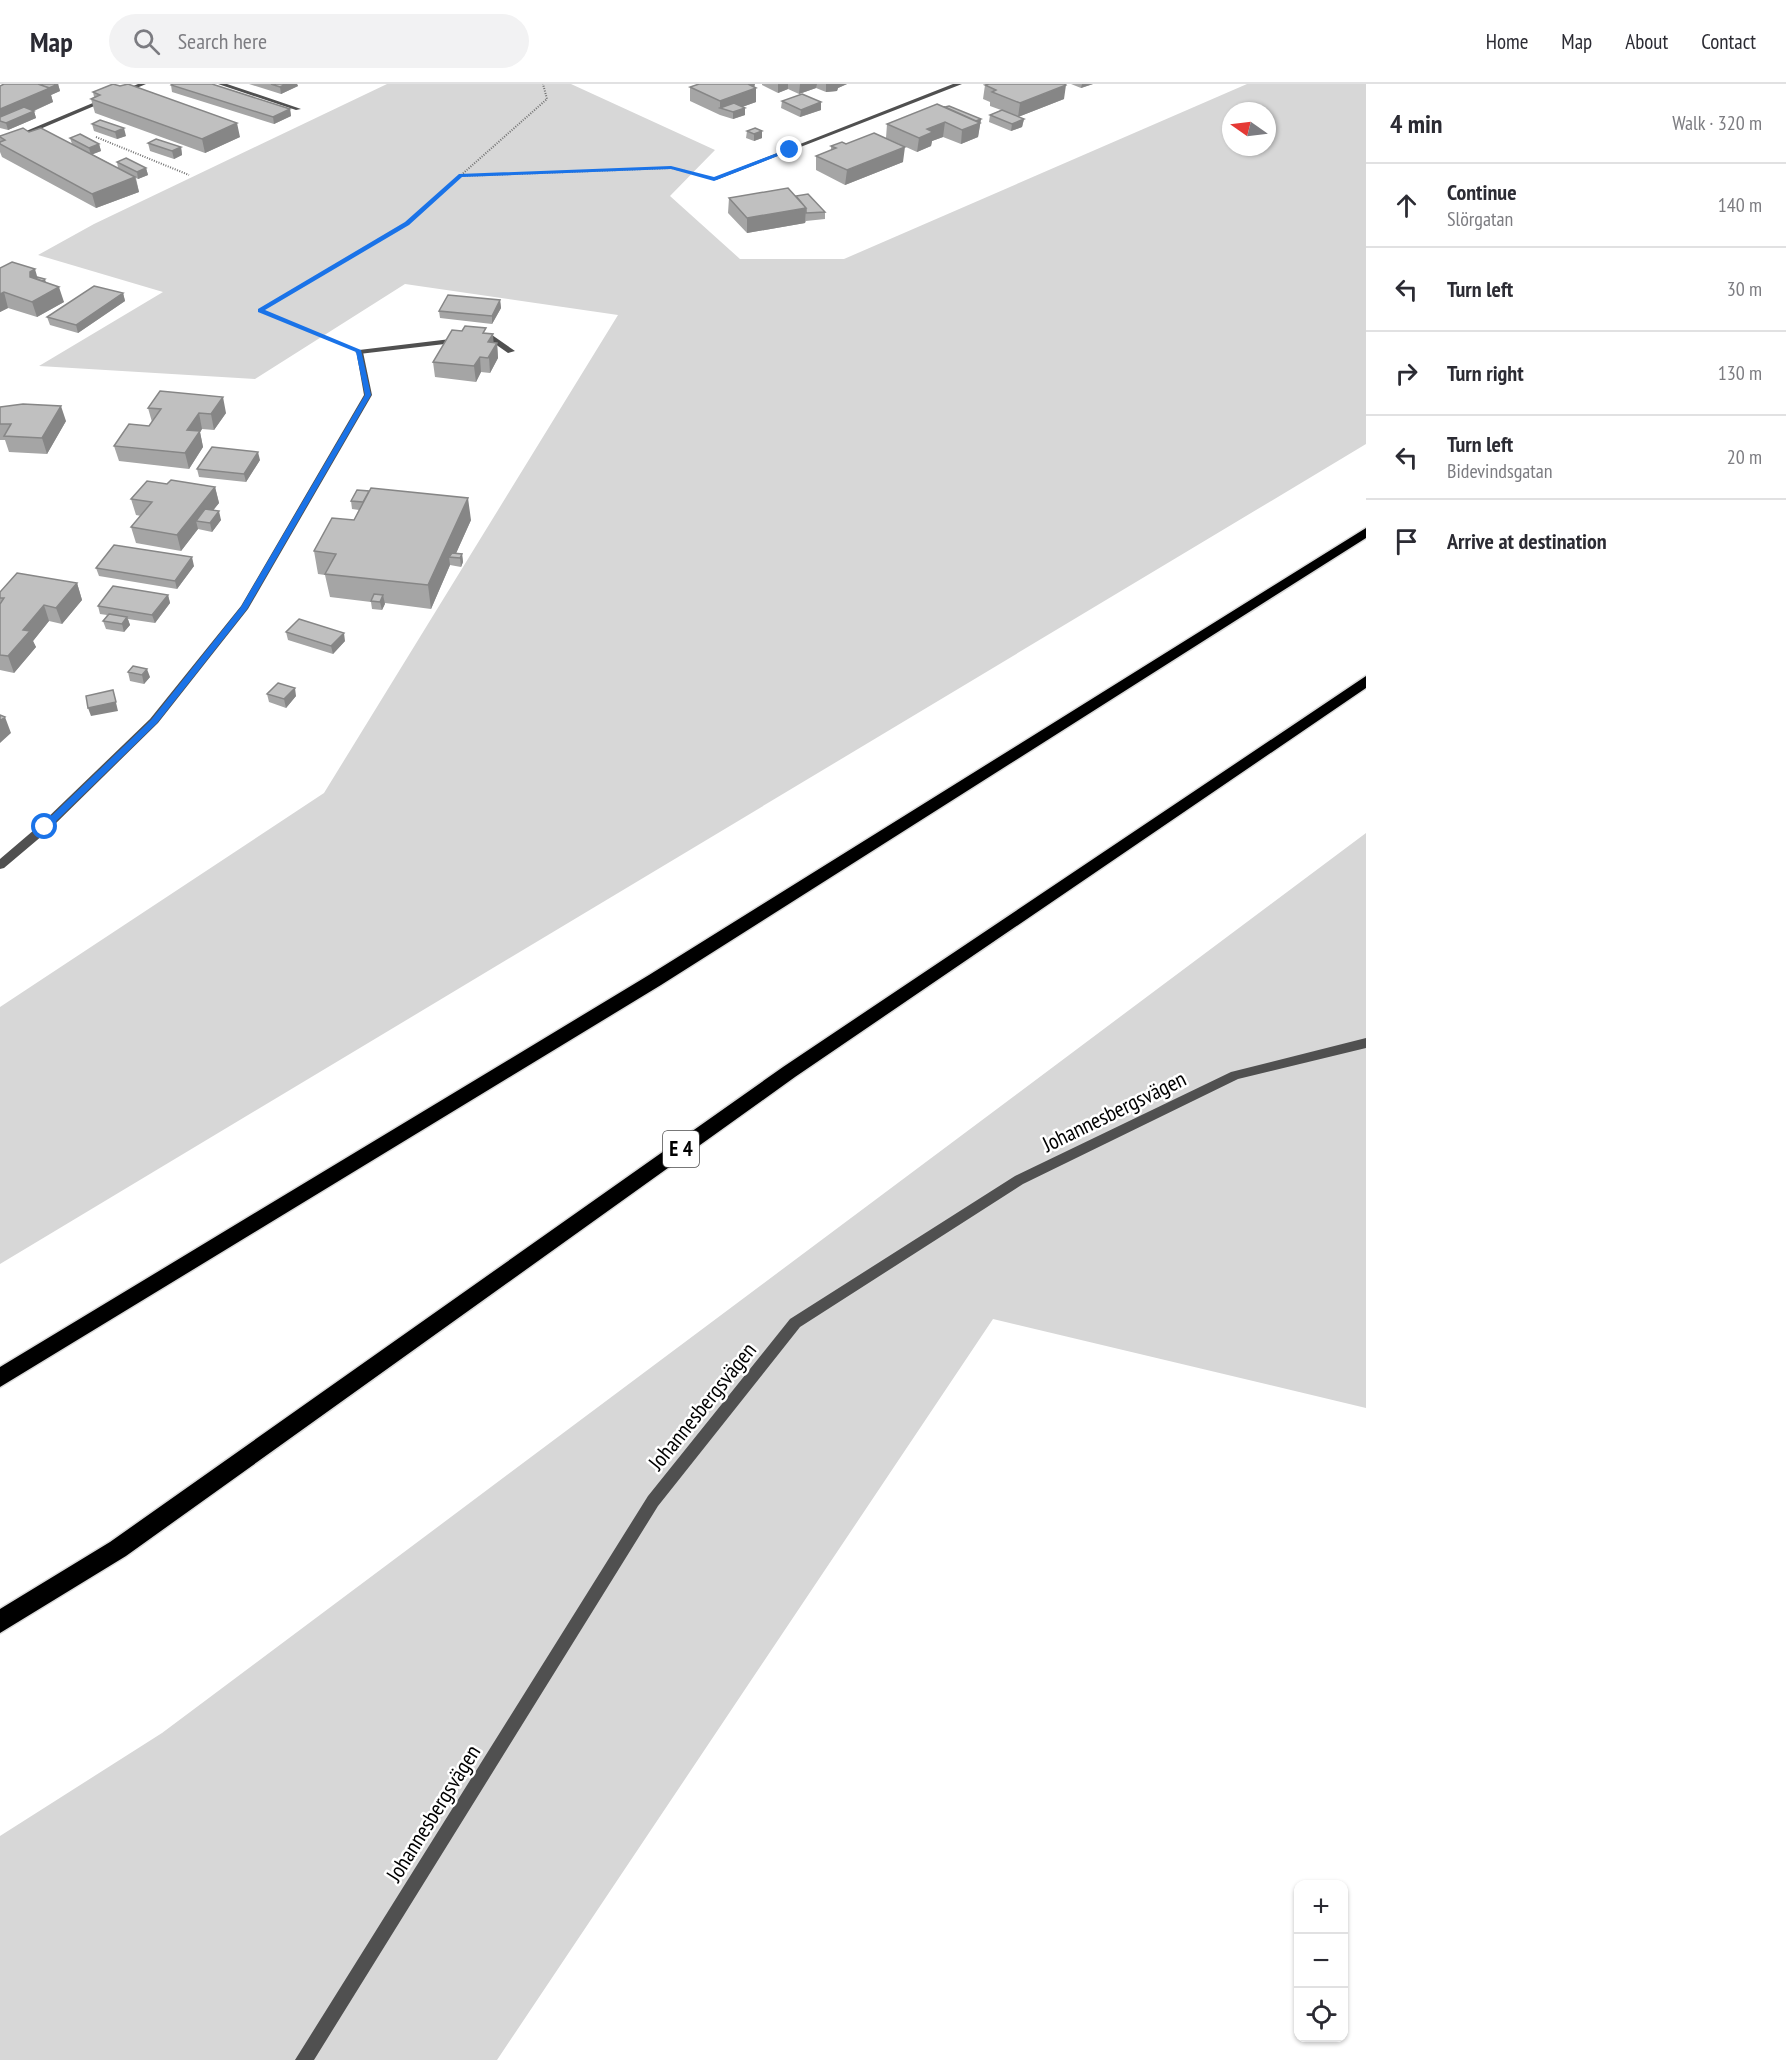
<!DOCTYPE html>
<html lang="en">
<head>
<meta charset="utf-8">
<style>
	body { margin:0; font-family:"PT Sans Narrow",sans-serif; background:#f2f2f3; color:#2b2b33 }
	.controls { position:absolute; right:18px; bottom:18px; display:grid; overflow:hidden; border-radius:12px; box-shadow:0 2px 4px #0004 }
	.controls button { width:54px; height:54px; display:grid; place-items:center; padding:0; border:0; border-bottom:2px solid #e1e1e2; background:#fff; color:#2b2b33; font:30px sans-serif }
	.compass { position:absolute; left:1222px; top:18px; width:54px; height:54px; border-radius:50%; background:#fff; box-shadow:0 2px 4px #0004; rotate:284deg }
	.stop { position:absolute; width:18px; height:18px; margin:-14px; border:4px solid #1a73e8; border-radius:50%; background:#fff }
	.stop.end { background:#1a73e8; border-color:#fff; box-shadow:0 2px 6px #0008 }
	.list { margin:0; padding:0; list-style:none }
	h2 { display:flex; justify-content:space-between; align-items:center; height:78px; margin:0; padding:0 24px; font-size:26px }
	h2 small { font-size:20px; font-weight:400; color:#7c7c81 }
	.list li { display:grid; grid-template-columns:39px 1fr auto; gap:18px; align-items:center; box-sizing:border-box; height:84px; padding:0 24px; border-top:2px solid #e1e1e2 }
	.list b { display:block; font-size:22px; white-space:nowrap }
	.list p { margin:0; font-size:20px; white-space:nowrap; color:#7c7c81 }
	.list em { font-size:20px; font-style:normal; color:#7c7c81 }
	.icon { flex:none; width:33px; height:33px; fill:none; stroke:currentColor; stroke-width:2; stroke-linecap:round; stroke-linejoin:round }
	.map { position:relative; flex:none; width:1366px; height:1976px; overflow:hidden }
	header { display:flex; align-items:center; gap:36px; box-sizing:border-box; height:84px; padding:0 30px; background:#fff; border-bottom:2px solid #e1e1e2 }
	header strong { font-size:28px }
	nav { display:flex; gap:33px; margin-inline-start:auto; font-size:21px }
	.search { width:420px; height:54px; background:#f2f2f3; display:flex; align-items:center; gap:15px; box-sizing:border-box; padding:0 21px; border-radius:33px; color:#7c7c81; font-size:22px }
	main { display:flex }
	aside { flex:1; background:#fff }
	.map>svg:first-child { display:block }
	.green { fill:#d7d7d7; fill-rule:evenodd }
	.lines { fill:none; stroke-linecap:round; stroke-linejoin:round }
	.highway-casing { stroke:#dbdbdb; stroke-width:3 }
	.path { stroke:#727272; stroke-width:2; stroke-dasharray:1 1.5; stroke-linecap:butt }
	.lane { fill:#505050; fill-rule:evenodd }
	.street { fill:#505050; fill-rule:evenodd }
	.highway { fill:#000; fill-rule:evenodd }
	.wall { fill:#a5a5a5 }
	.shaded-wall { fill:#868686 }
	.building { fill:#c0c0c0; stroke:#868686; stroke-width:1.5 }
	.route { fill:#1a73e8 }
	.labels { text-anchor:middle; stroke-width:5; stroke-linejoin:round; paint-order:stroke }
	.shield { fill:#fff; stroke:#4c4c4c; stroke-width:1.5 }
	.shield-label { font-size:21px; font-weight:bold; fill:#000 }
	.street-label { font-size:22px; fill:#000; stroke:#fff }
</style>
</head>
<body>
<header>
<strong>Map</strong>
<div class="search"><svg class="icon" aria-label="search" viewBox="0 0 24 24"><circle cx="10" cy="10" r="6"/><path d="M15 15l6 6"/></svg>Search here</div>
<nav><a>Home</a><a>Map</a><a>About</a><a>Contact</a></nav>
</header>
<main>
<div class="map">
<svg width="1366" height="1976" viewBox="0 0 1366 1976">
	<rect width="100%" height="100%" fill="#fff"/>
	<!-- green -->
	<path class="green" d="M 387,0 L 571,0 L 715,66 L 670,112 L 740,175 L 844,175 L 1247,0 L 1366,0 L 1366,360 L 0,1180 L 0,923 L 324,709 L 618,231 L 405,200 L 255,295 L 39,282 L 163,208 L 38,171 L 94,140 ZM 1231,27 L 1267,27 L 1267,63 L 1231,63 Z
		M 1366,749 L 1366,1324 L 993,1235 L 497,1976 L 0,1976 L 0,1752 L 162,1649 Z"/>
	<g class="lines">
		<!-- highway casing -->
		<g class="highway-casing">
			<path id="highway" d="M 1366,444 L 1366,454 L 661,901 L 0,1303 L 0,1283 L 649,891 Z
				M 1366,592 L 1366,604 L 795,993 L 126,1472 L 0,1549 L 0,1525 L 110,1458 L 783,983 Z"/>
		</g>
		<!-- path -->
		<path class="path" d="M 96,53 L 189,91
			M 462,92 L 671,84 L 685,87
			M 330,256 L 261,226 L 407,139 L 547,15 L 543,0"/>
		<!-- lane -->
		<path class="lane" d="M 218,0 L 227,0 L 301,25 L 296,26 Z
			M 489,251 L 492,251 L 515,267 L 508,269 L 488,255 L 479,256 L 475,254 Z
			M 459,254 L 462,254 L 462,258 L 359,270 L 355,268 L 359,266 Z"/>
		<!-- street -->
		<path class="street" d="M 138,0 L 146,0 L 0,62 L 0,58 Z
			M 953,0 L 962,0 L 716,96 L 711,95 Z
			M 356,266 L 363,268 L 372,311 L 248,525 L 158,639 L 49,746 L 4,784 L 0,785 L 0,775 L 41,740 L 150,635 L 241,522 L 364,311 Z
			M 1366,954 L 1366,964 L 1238,995 L 1023,1100 L 800,1243 L 658,1422 L 314,1976 L 295,1976 L 648,1412 L 790,1235 L 1015,1092 L 1231,988 Z"/>
		<!-- highway -->
		<use href="#highway" class="highway"/>
	</g>
	<!-- wall -->
	<path class="wall" d="M 58,0 L 60,7 L 51,11 L 53,18 L 34,27 L 36,34 L 8,46 L 0,44 L 0,2 Z
		M 249,0 L 297,0 L 298,2 L 281,10 Z
		M 762,0 L 847,0 L 838,4 L 837,7 L 826,8 L 816,4 L 799,10 L 788,5 L 778,9 L 762,1 Z
		M 1071,0 L 1093,0 L 1081,4 Z
		M 171,1 L 290,25 L 291,32 L 274,40 L 172,8 Z
		M 985,1 L 1064,15 L 1018,33 L 1024,35 L 1022,43 L 1011,47 L 989,38 L 990,31 L 1001,26 L 990,22 L 990,18 L 983,15 Z
		M 690,3 L 754,3 L 756,4 L 756,18 L 742,23 L 745,31 L 733,35 L 720,31 L 690,17 Z
		M 93,8 L 240,53 L 205,69 L 95,29 L 91,15 L 94,13 Z
		M 782,17 L 821,26 L 800,33 L 781,24 Z
		M 945,23 L 981,35 L 978,53 L 961,60 L 943,53 L 932,57 L 931,62 L 917,68 L 886,54 L 887,40 Z
		M 92,40 L 126,52 L 117,55 L 94,47 Z
		M 747,47 L 762,47 L 762,54 L 754,57 L 746,54 Z
		M 29,48 L 72,60 L 70,54 L 99,60 L 101,67 L 92,70 L 118,84 L 117,78 L 146,84 L 148,91 L 138,95 L 136,94 L 139,108 L 96,124 L 2,73 L 0,68 L 0,52 Z
		M 148,59 L 181,63 L 182,71 L 174,75 L 150,67 Z
		M 846,60 L 903,78 L 845,101 L 816,86 L 816,72 L 831,66 L 831,62 Z
		M 796,112 L 825,128 L 825,135 L 806,137 L 805,139 L 747,149 L 728,129 L 729,114 Z
		M 0,184 L 37,193 L 46,198 L 64,218 L 37,233 L 8,224 L 0,228 Z
		M 123,209 L 125,217 L 78,249 L 50,241 L 47,233 Z
		M 500,216 L 501,224 L 492,240 L 440,234 L 439,227 Z
		M 486,250 L 493,258 L 497,259 L 498,274 L 490,289 L 481,288 L 476,298 L 435,293 L 433,278 Z
		M 0,323 L 66,337 L 47,370 L 9,368 L 5,356 L 0,356 Z
		M 148,324 L 226,329 L 214,346 L 202,345 L 200,348 L 203,363 L 189,385 L 119,377 L 114,362 L 149,342 L 152,338 Z
		M 260,376 L 246,398 L 199,393 L 197,385 Z
		M 167,400 L 215,403 L 219,419 L 213,426 L 221,436 L 212,448 L 198,445 L 181,467 L 136,459 L 131,443 L 141,432 L 136,431 L 131,415 Z
		M 357,406 L 471,436 L 456,469 L 462,470 L 463,478 L 461,483 L 450,481 L 431,525 L 385,519 L 382,526 L 372,525 L 371,518 L 330,513 L 325,491 L 318,490 L 314,467 L 354,436 L 359,426 L 352,425 L 351,417 Z
		M 194,482 L 177,505 L 99,492 L 96,484 Z
		M 77,499 L 82,516 L 62,540 L 49,537 L 33,557 L 36,563 L 14,589 L 0,586 L 0,508 Z
		M 168,511 L 170,519 L 155,539 L 128,535 L 130,541 L 124,548 L 106,545 L 103,537 L 107,531 L 100,530 L 98,522 Z
		M 286,548 L 345,557 L 333,570 L 288,556 Z
		M 128,588 L 150,593 L 144,600 L 130,597 Z
		M 267,610 L 296,612 L 286,624 L 269,618 Z"/>
	<!-- shaded-wall -->
	<path class="shaded-wall" d="M 58,0 L 60,7 L 51,11 L 53,18 L 6,39 L 0,37 L 0,25 Z
		M 286,0 L 297,0 L 298,2 L 281,10 L 280,3 Z
		M 745,0 L 755,0 L 754,5 L 756,4 L 756,18 L 731,27 L 720,24 L 720,31 L 720,17 Z
		M 778,0 L 788,0 L 788,5 L 778,9 Z
		M 800,0 L 817,0 L 816,4 L 799,10 Z
		M 826,0 L 847,0 L 838,4 L 837,7 L 826,8 Z
		M 1082,0 L 1093,0 L 1081,4 Z
		M 1066,1 L 1064,15 L 1018,33 L 1020,19 Z
		M 821,18 L 821,26 L 800,33 L 801,26 Z
		M 745,24 L 745,31 L 733,35 L 733,28 Z
		M 290,25 L 291,32 L 274,40 L 273,33 Z
		M 34,27 L 36,34 L 8,46 L 6,39 Z
		M 981,35 L 978,53 L 961,60 L 962,46 L 968,41 Z
		M 1024,35 L 1022,43 L 1011,47 L 1012,40 Z
		M 945,38 L 943,53 L 932,57 L 931,62 L 917,68 L 919,54 L 927,45 Z
		M 237,39 L 240,53 L 205,69 L 202,55 Z
		M 124,44 L 126,52 L 117,55 L 115,48 Z
		M 762,47 L 762,54 L 754,57 L 754,50 Z
		M 99,60 L 101,67 L 91,71 L 89,64 Z
		M 181,63 L 182,71 L 174,75 L 172,67 Z
		M 905,63 L 903,78 L 845,101 L 847,86 Z
		M 146,84 L 148,91 L 138,95 L 137,88 Z
		M 135,93 L 139,108 L 96,124 L 92,110 Z
		M 806,124 L 805,139 L 747,149 L 747,134 Z
		M 35,185 L 39,199 L 45,195 L 47,203 L 38,209 L 35,201 L 32,200 L 30,193 L 30,188 Z
		M 59,203 L 64,218 L 37,233 L 32,218 Z
		M 4,208 L 8,224 L 0,228 L 0,210 Z
		M 123,209 L 125,217 L 78,249 L 76,241 Z
		M 500,216 L 501,224 L 492,240 L 492,232 Z
		M 493,250 L 494,264 L 497,259 L 498,274 L 490,289 L 488,258 Z
		M 480,273 L 481,288 L 476,298 L 474,282 Z
		M 223,313 L 226,329 L 214,346 L 211,330 Z
		M 61,322 L 66,337 L 47,370 L 42,354 Z
		M 199,329 L 202,345 L 200,348 L 203,363 L 189,385 L 185,369 L 187,346 Z
		M 258,368 L 260,376 L 246,398 L 244,390 Z
		M 215,403 L 219,419 L 204,438 L 196,437 L 198,445 L 181,467 L 177,451 Z
		M 468,414 L 471,436 L 454,474 L 449,473 L 450,481 L 431,525 L 428,501 Z
		M 219,427 L 221,436 L 212,448 L 210,439 Z
		M 462,470 L 463,478 L 461,483 L 460,474 Z
		M 192,473 L 194,482 L 177,505 L 175,497 Z
		M 77,499 L 82,516 L 62,540 L 56,524 Z
		M 168,511 L 170,519 L 155,539 L 152,531 Z
		M 383,511 L 385,520 L 382,526 L 380,518 Z
		M 44,521 L 49,537 L 33,557 L 36,563 L 14,589 L 8,572 L 23,546 Z
		M 127,533 L 130,541 L 124,548 L 122,540 Z
		M 344,549 L 345,557 L 333,570 L 331,562 Z
		M 147,585 L 150,593 L 144,600 L 142,591 Z
		M 295,604 L 296,612 L 286,624 L 284,615 Z
		M 113,606 L 118,627 L 91,632 L 88,624 Z
		M 5,633 L 11,649 L 0,659 L 0,637 Z"/>
	<!-- building -->
	<path class="building" d="M 4,0 L 38,0 L 50,4 L 0,25 L 0,2 Z
		M 38,0 L 58,0 L 49,4 Z
		M 113,0 L 120,2 L 128,0 L 237,39 L 202,55 L 91,15 L 100,11 L 93,8 Z
		M 172,0 L 212,0 L 290,25 L 273,33 L 171,1 Z
		M 271,0 L 286,0 L 280,3 Z
		M 699,0 L 748,0 L 756,4 L 720,17 L 690,3 Z
		M 989,0 L 1065,0 L 1066,1 L 1020,19 L 992,8 L 996,6 L 985,1 Z
		M 802,10 L 821,18 L 801,26 L 782,17 Z
		M 734,19 L 745,24 L 733,28 L 720,24 Z
		M 937,20 L 980,39 L 962,46 L 945,38 L 927,45 L 933,48 L 919,54 L 887,40 Z
		M 949,22 L 981,35 L 976,37 L 945,23 Z
		M 24,23 L 34,27 L 6,39 L 0,37 L 0,33 Z
		M 1002,26 L 1024,35 L 1012,40 L 990,31 Z
		M 100,36 L 124,44 L 115,48 L 92,40 Z
		M 23,44 L 29,48 L 41,44 L 135,93 L 92,110 L 0,60 L 0,58 L 5,56 L 0,53 L 0,52 Z
		M 755,44 L 762,47 L 754,50 L 747,47 Z
		M 874,49 L 905,63 L 847,86 L 816,72 L 836,64 L 831,62 L 842,58 L 846,60 Z
		M 80,50 L 99,60 L 89,64 L 70,54 Z
		M 156,55 L 181,63 L 172,67 L 148,59 Z
		M 126,74 L 146,84 L 137,88 L 117,78 Z
		M 788,104 L 806,124 L 747,134 L 729,114 Z
		M 808,110 L 825,128 L 806,129 L 806,124 L 796,112 Z
		M 12,178 L 35,185 L 30,188 L 30,193 L 59,203 L 32,218 L 4,208 L 0,210 L 0,184 Z
		M 37,193 L 45,195 L 42,197 L 35,194 Z
		M 94,202 L 123,209 L 76,241 L 47,233 Z
		M 448,211 L 500,216 L 492,232 L 439,227 Z
		M 465,242 L 486,244 L 483,249 L 493,250 L 488,258 L 497,259 L 488,274 L 480,273 L 474,282 L 433,278 L 452,246 L 462,247 Z
		M 160,307 L 223,313 L 211,330 L 199,329 L 187,346 L 200,347 L 185,369 L 114,362 L 129,340 L 149,342 L 161,325 L 148,324 Z
		M 23,320 L 61,322 L 42,354 L 4,352 L 11,340 L 0,340 L 0,323 Z
		M 212,363 L 258,368 L 244,390 L 197,385 Z
		M 171,396 L 215,403 L 177,451 L 131,443 L 152,418 L 131,415 L 147,397 L 167,400 Z
		M 371,404 L 468,414 L 428,501 L 325,490 L 336,470 L 314,467 L 332,434 L 354,436 Z
		M 357,406 L 369,407 L 363,418 L 351,417 Z
		M 205,425 L 219,427 L 210,439 L 196,437 Z
		M 114,461 L 192,473 L 175,497 L 96,484 Z
		M 452,469 L 462,470 L 460,474 L 449,473 Z
		M 17,489 L 77,499 L 56,524 L 44,521 L 23,546 L 30,547 L 8,572 L 0,571 L 0,520 L 4,514 L 0,514 L 0,508 Z
		M 113,502 L 168,511 L 152,531 L 98,522 Z
		M 374,510 L 383,511 L 380,518 L 371,517 Z
		M 109,530 L 127,533 L 122,540 L 103,537 Z
		M 299,535 L 344,549 L 331,562 L 286,548 Z
		M 133,582 L 147,585 L 142,591 L 128,588 Z
		M 278,599 L 295,604 L 284,615 L 267,610 Z
		M 113,606 L 116,618 L 88,624 L 86,612 Z
		M 0,631 L 5,633 L 0,637 Z"/>
	<!-- route -->
	<path class="route" d="M 788,65 L 793,66 L 714,97 L 671,85 L 462,93 L 409,141 L 265,226 L 361,266 L 371,311 L 247,525 L 157,639 L 48,745 L 42,745 L 42,741 L 151,636 L 241,523 L 365,311 L 356,268 L 258,228 L 258,225 L 405,138 L 459,90 L 671,82 L 714,93 Z"/>
	<g class="labels">
		<!-- shield labels -->
		<rect class="shield" x="663" y="1047" width="36" height="36" rx="4.5"/>
		<g class="shield-label">
			<text x="681" y="1072">E 4</text>
		</g>
		<!-- street labels -->
		<g class="street-label">
			<text transform="translate(1114 1027) rotate(-26)" y="8">Johannesbergsvägen</text>
			<text transform="translate(702 1322) rotate(-51)" y="8">Johannesbergsvägen</text>
			<text transform="translate(433 1729) rotate(-58)" y="8">Johannesbergsvägen</text>
		</g>
	</g>
</svg>
<div class="controls">
<button>+</button>
<button>−</button>
<button><svg class="icon" aria-label="locate" viewBox="0 0 24 24"><circle cx="12" cy="12" r="6"/><path d="M12 2v4M12 18v4M2 12h4M18 12h4"/></svg></button>
</div>
<svg class="compass" viewBox="-18 -18 36 36"><path d="M0-13l5 13h-10z" fill="#e53935"/><path d="M0 13l5-13h-10z" fill="#7c7c81"/></svg>
<div class="stop" style="left:45px;top:743px"></div>
<div class="stop end" style="left:790px;top:66px"></div>
</div>
<aside>
<h2>4 min<small>Walk · 320 m</small></h2>
<ul class="list">
<li><svg class="icon" aria-label="ahead" viewBox="0 0 24 24"><path d="M12 20V5M6 11l6-6 6 6"/></svg><div><b>Continue</b><p>Slörgatan</p></div><em>140 m</em></li>
<li><svg class="icon" aria-label="left" viewBox="0 0 24 24"><path d="M17 20v-9H6M10 6l-5 5 5 5"/></svg><div><b>Turn left</b></div><em>30 m</em></li>
<li><svg class="icon" aria-label="right" viewBox="0 0 24 24"><path d="M7 20v-9h11M14 6l5 5-5 5"/></svg><div><b>Turn right</b></div><em>130 m</em></li>
<li><svg class="icon" aria-label="left" viewBox="0 0 24 24"><path d="M17 20v-9H6M10 6l-5 5 5 5"/></svg><div><b>Turn left</b><p>Bidevindsgatan</p></div><em>20 m</em></li>
<li><svg class="icon" aria-label="arrive" viewBox="0 0 24 24"><path d="M6 21V4h12l-3 4 3 4H6"/></svg><div><b>Arrive at destination</b></div></li>
</ul>
</aside>
</main>
</body>
</html>
